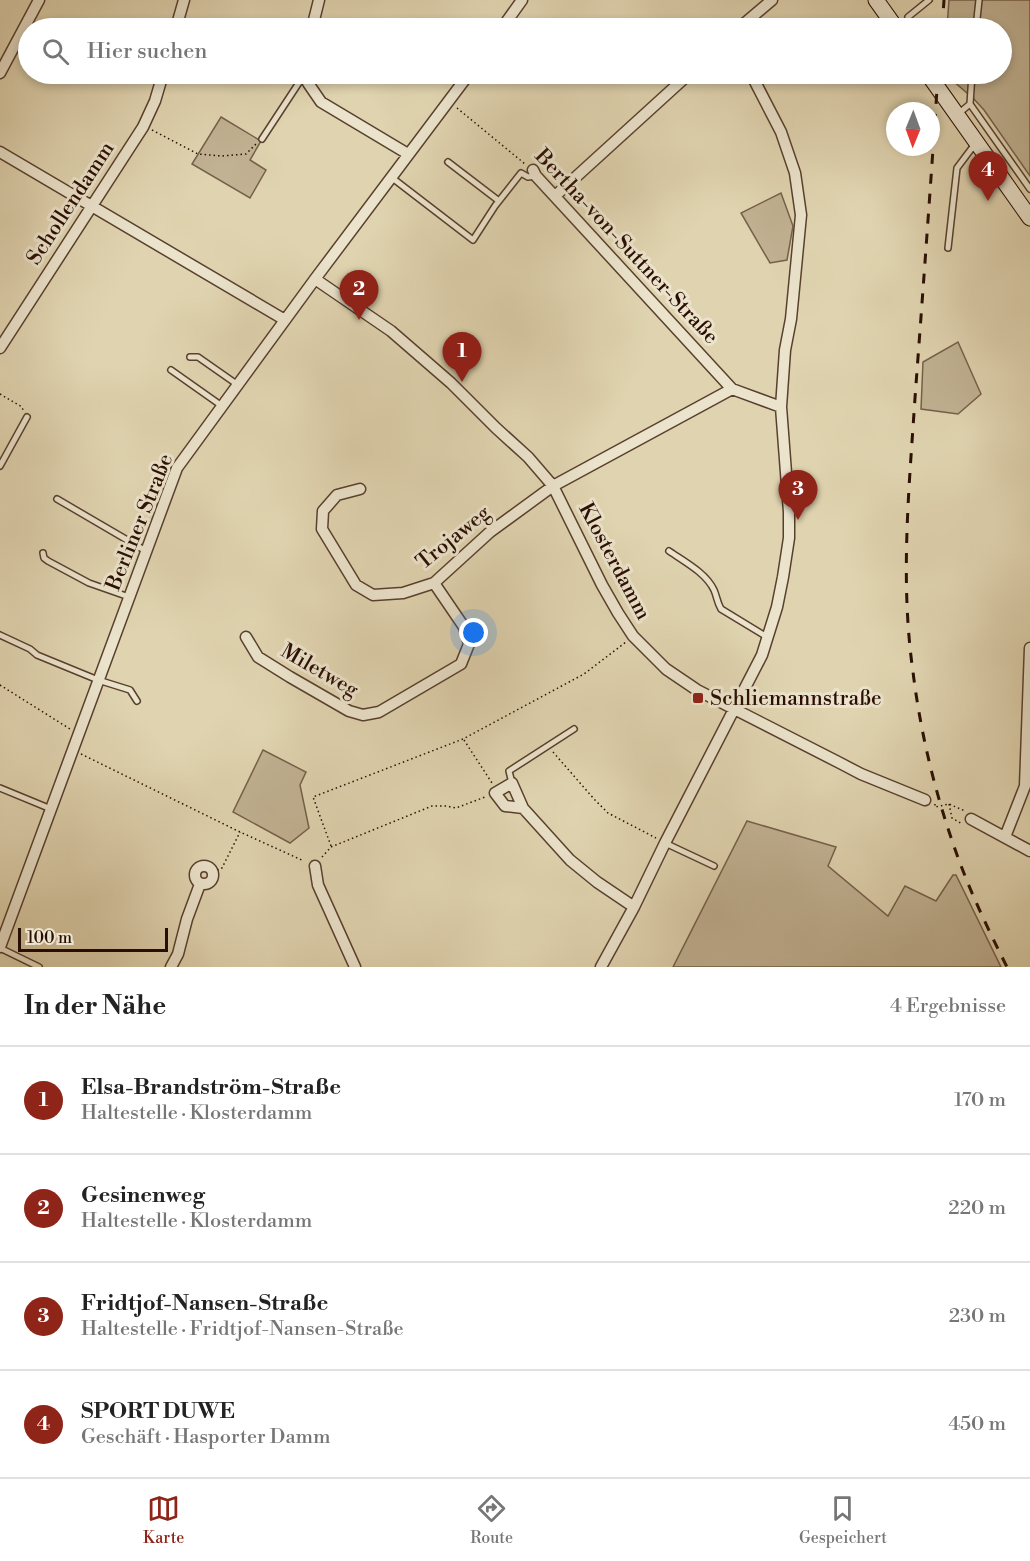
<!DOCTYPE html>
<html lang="de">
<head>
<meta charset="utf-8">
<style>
	body { margin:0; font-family:"Libre Bodoni",serif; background:#f2f2f2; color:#222 }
	.compass { position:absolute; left:886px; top:102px; width:54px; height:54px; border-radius:50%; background:#fff; box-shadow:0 3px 9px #0003; rotate:181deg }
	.scale { position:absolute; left:18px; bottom:15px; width:150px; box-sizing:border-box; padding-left:6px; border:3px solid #2a0e03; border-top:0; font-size:16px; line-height:21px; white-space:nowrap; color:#2a0e03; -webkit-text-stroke:4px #ebe3cc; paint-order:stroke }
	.you { position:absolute; left:474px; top:633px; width:21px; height:21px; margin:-15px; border:4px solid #fff; border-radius:50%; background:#1a73e8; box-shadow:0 0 0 9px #1a73e833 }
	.badge { display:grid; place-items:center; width:39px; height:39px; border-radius:50%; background:#8f2418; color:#fff; font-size:20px; font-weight:700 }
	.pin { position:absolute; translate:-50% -50px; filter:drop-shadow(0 2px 3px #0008) }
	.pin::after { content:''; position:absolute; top:32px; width:21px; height:18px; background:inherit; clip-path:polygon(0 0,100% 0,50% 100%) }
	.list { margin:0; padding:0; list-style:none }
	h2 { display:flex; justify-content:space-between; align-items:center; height:78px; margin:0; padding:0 24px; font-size:26px }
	h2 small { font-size:20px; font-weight:400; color:#767676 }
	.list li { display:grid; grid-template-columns:39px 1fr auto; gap:18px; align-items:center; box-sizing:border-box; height:108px; padding:0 24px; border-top:2px solid #e0e0e0 }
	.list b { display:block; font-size:22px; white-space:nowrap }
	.list p { margin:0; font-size:20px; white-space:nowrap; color:#767676 }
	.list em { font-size:20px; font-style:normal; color:#767676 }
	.icon { flex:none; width:33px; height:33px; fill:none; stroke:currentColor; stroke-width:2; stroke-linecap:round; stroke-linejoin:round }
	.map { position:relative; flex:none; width:1030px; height:967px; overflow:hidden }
	.search { position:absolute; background:#fff; box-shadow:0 3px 9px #0003; left:18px; right:18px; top:18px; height:66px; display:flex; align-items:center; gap:15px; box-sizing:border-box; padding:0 21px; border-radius:33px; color:#767676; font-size:22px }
	.sheet { height:510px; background:#fff }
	nav { display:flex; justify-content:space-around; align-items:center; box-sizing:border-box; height:84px; border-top:2px solid #e0e0e0; background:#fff; font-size:16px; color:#767676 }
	nav a { display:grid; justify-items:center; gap:3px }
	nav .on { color:#8f2418 }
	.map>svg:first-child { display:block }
	.green { fill:#c1b293; stroke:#76604b; stroke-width:1.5 }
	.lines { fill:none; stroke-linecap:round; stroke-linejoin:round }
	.service-casing { stroke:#58402e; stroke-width:8 }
	.minor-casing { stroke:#58402e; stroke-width:13 }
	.secondary-casing { stroke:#2a0e03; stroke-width:17 }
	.path { stroke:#2a0e03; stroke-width:1.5; stroke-dasharray:1.5 3; stroke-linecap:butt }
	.service { stroke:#ebe3cc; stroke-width:5 }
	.minor { stroke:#ebe3cc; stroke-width:10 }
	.secondary { stroke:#ebe3cc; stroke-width:15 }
	.rail { stroke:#2a0e03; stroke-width:3; stroke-dasharray:10 10; stroke-linecap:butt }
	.poi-dot { fill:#8f2418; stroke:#ebe3cc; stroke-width:2 }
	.labels { text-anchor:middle; stroke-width:6; stroke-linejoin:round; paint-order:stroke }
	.street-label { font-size:21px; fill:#2a0e03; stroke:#ebe3cc }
	.poi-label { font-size:21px; fill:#2a0e03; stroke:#ebe3cc; text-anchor:start }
</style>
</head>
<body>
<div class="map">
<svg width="1030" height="967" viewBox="0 0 1030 967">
	<rect width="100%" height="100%" fill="#e0d4b0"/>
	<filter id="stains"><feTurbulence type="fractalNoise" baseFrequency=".00333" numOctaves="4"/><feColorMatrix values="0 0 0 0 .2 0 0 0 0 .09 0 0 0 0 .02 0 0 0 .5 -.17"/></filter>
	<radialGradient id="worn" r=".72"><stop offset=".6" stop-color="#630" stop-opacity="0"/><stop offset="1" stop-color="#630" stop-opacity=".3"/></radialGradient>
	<!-- green -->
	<path class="green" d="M 949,0 L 1030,0 L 1030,176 L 984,110 L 974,99 L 945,74 L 1002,74 L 1002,28 L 947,28 Z
		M 221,117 L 261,141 L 250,160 L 266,170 L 250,198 L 192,164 Z
		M 781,193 L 793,226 L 787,260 L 770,263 L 741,213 Z
		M 958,342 L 981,394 L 958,414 L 921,409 L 923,362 Z
		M 263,750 L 306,772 L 300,785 L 309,828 L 290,843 L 233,812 Z
		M 747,821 L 836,847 L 828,866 L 888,916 L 905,886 L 936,901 L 953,875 L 956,875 L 1001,967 L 673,967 Z"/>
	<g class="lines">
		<!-- service casing -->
		<g class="service-casing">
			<path id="service" d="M 908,17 L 929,0
				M 976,28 L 979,0
				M 970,104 L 1030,189
				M 958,114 L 970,104 L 972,74
				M 262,139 L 304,75
				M 448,162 L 499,201
				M 391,177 L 473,240 L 495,206 L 521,173 L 528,177 L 536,176
				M 948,248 L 957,168 L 975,144
				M 190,357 L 198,357 L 238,385
				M 171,370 L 222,406
				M 0,466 L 27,417
				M 57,499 L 146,551
				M 669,551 C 685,562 706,573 714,590 C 717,597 717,602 721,609 L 767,637
				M 43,553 L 44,558 L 48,561 L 89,583 L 129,597
				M 0,635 L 30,649 L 37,655 L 98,680 L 130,690 L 137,701
				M 512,783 L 509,771 L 574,729
				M 0,788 L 51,809
				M 665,843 L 714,866
				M 0,948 L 39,967"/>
		</g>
		<!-- minor casing -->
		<g class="minor-casing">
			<path id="minor" d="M 176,28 L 184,0
				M 312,28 L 319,0
				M 502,28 L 522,0
				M 739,28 L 772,0
				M 0,73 L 39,0
				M 305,74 L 308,83 L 321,102 L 408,154
				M 0,152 L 285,320
				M 533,170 L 536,176 L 732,389 L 781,407
				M 555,196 L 689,74
				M 315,279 L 391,331 L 451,383 L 496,428 L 528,457 L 553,486 L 602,585 L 618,613 L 633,636 L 666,669 L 697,690 L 840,763 L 861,774 L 925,800
				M 0,348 L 143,127 L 155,101 L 163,74
				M 360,489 L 337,495 L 323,511 L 322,529 L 356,585 L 373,595 L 403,593 L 434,583 L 490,532 L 553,486 L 732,389
				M 246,637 L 258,657 L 290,677 L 349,711 L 363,715 L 379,712 L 461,664 L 469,644 L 464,627 L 434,583
				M 523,808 L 505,806 L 495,793 L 512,783 L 523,808 L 570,860 L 597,882 L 634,907
				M 971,819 L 1030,851
				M 1005,837 L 1025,786 L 1030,648
				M195 875a9 9 0 1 1 18 0a9 9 0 1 1-18 0Z
				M 315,866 L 318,885 L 355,967
				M 0,947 L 177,468 L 315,279 L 469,74
				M 171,967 L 178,954 L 187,919 L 200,884
				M 601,967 L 634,907 L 665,843 L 762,655 L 777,607 L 783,577 L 789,538 L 789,512 L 781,407 L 785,350 L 791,319 L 801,215 L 795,173 L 781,132 L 751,74"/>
		</g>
		<!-- secondary casing -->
		<g class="secondary-casing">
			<path id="secondary" d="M 876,0 L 896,28
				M 928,74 L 1030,218"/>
		</g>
		<!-- path -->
		<path class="path" d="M 457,108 L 525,164
			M 152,130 L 198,154 L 222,156 L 246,154 L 257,143
			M 0,394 L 22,407 L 23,410
			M 0,685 L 70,729
			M 464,740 L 492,783
			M 553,752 L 594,799 L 608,813 L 656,838
			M 81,754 L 240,832 L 304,861
			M 935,804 L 935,807 L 949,804 L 965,811
			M 949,804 L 952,818 L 962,824
			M 331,846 L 313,797 L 463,739 L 584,674 L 626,642
			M 322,857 L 331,847 L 432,806 L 446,806 L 456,808 L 485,797
			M 213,872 L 222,868 L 240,832"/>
		<!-- service -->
		<use href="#service" class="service"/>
		<!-- minor -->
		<use href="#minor" class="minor"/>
		<!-- secondary -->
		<use href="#secondary" class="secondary"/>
		<!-- rail -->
		<path class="rail" d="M 942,28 L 944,0
			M 938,74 C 931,182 923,290 915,398 C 909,489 900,581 913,672 C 921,737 937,801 960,863 C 973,898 990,933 1007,967"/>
	</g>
	<!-- markers -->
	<rect class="poi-dot" x="692" y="692" width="12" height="12" rx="3"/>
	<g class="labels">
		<!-- street labels -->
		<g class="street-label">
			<text transform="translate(70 203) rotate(-57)" y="7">Schollendamm</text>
			<text transform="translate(627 246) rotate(47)" y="7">Bertha-von-Suttner-Straße</text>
			<text transform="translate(139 522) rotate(-68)" y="7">Berliner Straße</text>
			<text transform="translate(453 537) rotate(-39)" y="7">Trojaweg</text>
			<text transform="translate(615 561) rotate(62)" y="7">Klosterdamm</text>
			<text transform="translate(320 670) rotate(30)" y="7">Miletweg</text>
		</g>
		<!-- poi labels -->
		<g class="poi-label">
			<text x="710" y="705">Schliemannstraße</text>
		</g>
	</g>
	<rect width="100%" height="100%" filter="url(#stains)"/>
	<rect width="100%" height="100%" fill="url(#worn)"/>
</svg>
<svg class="compass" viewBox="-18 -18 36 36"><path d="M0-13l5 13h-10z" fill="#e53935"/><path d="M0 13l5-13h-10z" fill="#767676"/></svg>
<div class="scale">100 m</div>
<div class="you"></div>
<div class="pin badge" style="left:462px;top:382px">1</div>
<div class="pin badge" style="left:359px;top:320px">2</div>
<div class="pin badge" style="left:798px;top:520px">3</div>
<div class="pin badge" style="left:988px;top:201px">4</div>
<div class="search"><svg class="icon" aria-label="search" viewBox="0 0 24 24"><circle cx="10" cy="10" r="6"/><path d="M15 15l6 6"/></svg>Hier suchen</div>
</div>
<section class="sheet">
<h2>In der Nähe<small>4 Ergebnisse</small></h2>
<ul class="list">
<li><span class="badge">1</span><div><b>Elsa-Brandström-Straße</b><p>Haltestelle · Klosterdamm</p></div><em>170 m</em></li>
<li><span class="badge">2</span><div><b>Gesinenweg</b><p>Haltestelle · Klosterdamm</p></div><em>220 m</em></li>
<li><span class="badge">3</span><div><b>Fridtjof-Nansen-Straße</b><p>Haltestelle · Fridtjof-Nansen-Straße</p></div><em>230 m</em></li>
<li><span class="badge">4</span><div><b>SPORT DUWE</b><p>Geschäft · Hasporter Damm</p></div><em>450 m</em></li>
</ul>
</section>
<nav>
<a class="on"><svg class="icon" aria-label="map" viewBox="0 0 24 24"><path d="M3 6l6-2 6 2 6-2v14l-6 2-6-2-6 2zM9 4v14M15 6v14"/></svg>Karte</a>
<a><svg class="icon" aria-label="directions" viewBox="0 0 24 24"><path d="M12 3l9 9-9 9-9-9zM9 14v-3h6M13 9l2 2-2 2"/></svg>Route</a>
<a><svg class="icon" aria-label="saved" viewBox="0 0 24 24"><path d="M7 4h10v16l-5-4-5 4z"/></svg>Gespeichert</a>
</nav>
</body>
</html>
